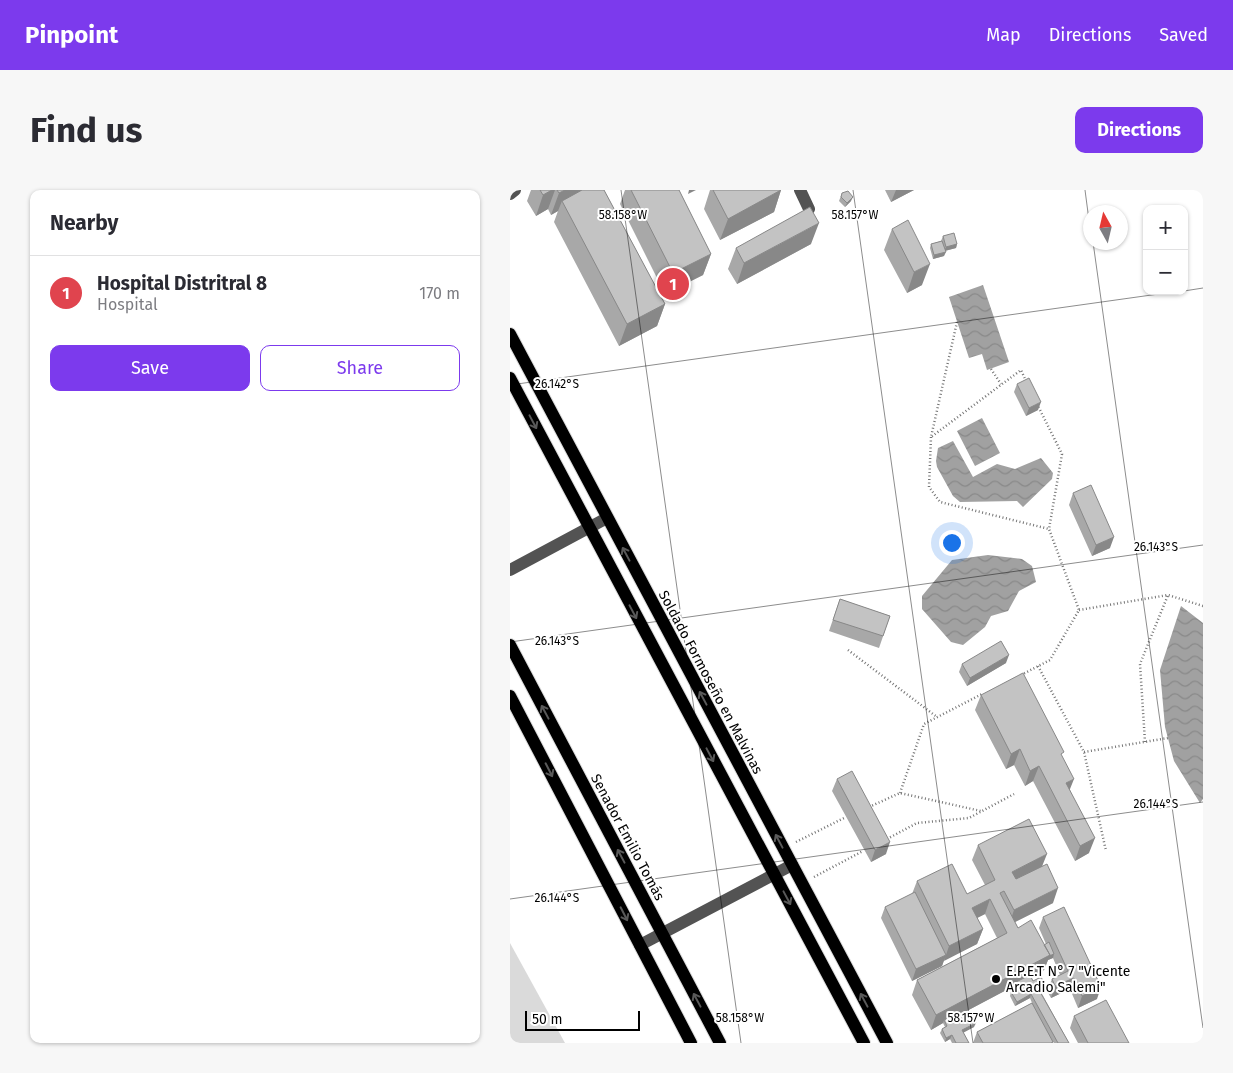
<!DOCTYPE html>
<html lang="en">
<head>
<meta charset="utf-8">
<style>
	body { margin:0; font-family:"Fira Sans",sans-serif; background:#f7f7f7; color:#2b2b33 }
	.controls { position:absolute; right:15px; top:15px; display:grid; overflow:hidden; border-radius:10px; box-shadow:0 1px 4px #0004 }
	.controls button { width:45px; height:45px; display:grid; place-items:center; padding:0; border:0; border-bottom:1px solid #e1e1e2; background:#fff; color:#2b2b33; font:25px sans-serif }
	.compass { position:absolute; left:573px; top:15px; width:45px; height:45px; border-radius:50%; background:#fff; box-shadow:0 1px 4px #0004; rotate:352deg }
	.scale { position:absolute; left:15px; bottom:12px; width:115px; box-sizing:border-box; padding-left:5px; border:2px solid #000; border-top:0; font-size:14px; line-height:18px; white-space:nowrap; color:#000; -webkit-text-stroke:4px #fff; paint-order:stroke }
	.you { position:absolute; left:441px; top:352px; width:18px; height:18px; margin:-12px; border:4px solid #fff; border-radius:50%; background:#1a73e8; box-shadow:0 0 0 8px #1a73e833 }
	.badge { display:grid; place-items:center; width:32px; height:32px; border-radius:50%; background:#7c3aed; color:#fff; font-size:16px; font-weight:700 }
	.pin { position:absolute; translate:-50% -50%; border:2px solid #fff; box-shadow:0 1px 5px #0006 }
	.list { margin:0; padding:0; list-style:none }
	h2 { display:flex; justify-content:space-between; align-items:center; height:65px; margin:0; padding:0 20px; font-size:21px }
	h2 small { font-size:16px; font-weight:400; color:#7c7c81 }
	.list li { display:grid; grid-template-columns:32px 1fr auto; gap:15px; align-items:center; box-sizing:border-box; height:75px; padding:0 20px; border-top:1px solid #e1e1e2 }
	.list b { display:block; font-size:19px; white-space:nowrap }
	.list p { margin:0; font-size:16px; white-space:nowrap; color:#7c7c81 }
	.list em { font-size:16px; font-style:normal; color:#7c7c81 }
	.actions { display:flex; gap:10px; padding:15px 20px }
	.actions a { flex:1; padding:11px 0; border:1px solid #7c3aed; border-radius:10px; text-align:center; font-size:18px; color:#7c3aed }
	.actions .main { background:#7c3aed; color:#fff }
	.map { position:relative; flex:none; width:693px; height:853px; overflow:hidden; border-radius:10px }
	header { display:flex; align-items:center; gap:30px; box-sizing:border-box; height:70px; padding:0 25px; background:#7c3aed; color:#fff }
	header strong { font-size:24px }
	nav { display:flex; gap:28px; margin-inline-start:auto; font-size:18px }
	.intro { display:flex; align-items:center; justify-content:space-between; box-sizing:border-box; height:120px; padding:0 30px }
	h1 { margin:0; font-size:35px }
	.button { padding:12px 22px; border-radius:10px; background:#7c3aed; color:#fff; font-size:18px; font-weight:700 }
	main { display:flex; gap:30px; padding:0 30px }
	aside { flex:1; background:#fff; border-radius:10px; box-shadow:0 1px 4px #0004 }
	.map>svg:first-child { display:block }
	.green { fill:#dadada }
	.water { fill:url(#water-waves) }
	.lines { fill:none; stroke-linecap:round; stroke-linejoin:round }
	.major-casing { stroke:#dbdbdb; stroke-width:14 }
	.path { stroke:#757575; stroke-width:2.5; stroke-dasharray:1 2.5; stroke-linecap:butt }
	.minor { stroke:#535353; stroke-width:12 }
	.major { stroke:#000; stroke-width:12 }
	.wall { fill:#a8a8a8 }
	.shaded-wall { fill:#888 }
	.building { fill:#c3c3c3; stroke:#888 }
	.oneway { stroke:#595959 }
	.ticks { fill:none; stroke:#000; stroke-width:1; stroke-opacity:0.45 }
	.poi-dot { fill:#000; stroke:#fff; stroke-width:2 }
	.labels { text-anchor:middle; stroke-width:4; stroke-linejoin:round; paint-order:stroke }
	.street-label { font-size:14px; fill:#000; stroke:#fff }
	.poi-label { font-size:14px; fill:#000; stroke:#fff; text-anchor:start }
	.ticks-label { font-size:12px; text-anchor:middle; fill:#000; stroke:#fff; stroke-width:4; stroke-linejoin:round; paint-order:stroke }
</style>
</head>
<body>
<header>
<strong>Pinpoint</strong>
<nav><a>Map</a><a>Directions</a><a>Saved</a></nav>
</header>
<div class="intro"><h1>Find us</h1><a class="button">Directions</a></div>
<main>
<aside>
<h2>Nearby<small></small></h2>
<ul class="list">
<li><span class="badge" style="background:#e0444e">1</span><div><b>Hospital Distritral 8</b><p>Hospital</p></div><em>170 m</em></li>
</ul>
<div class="actions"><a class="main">Save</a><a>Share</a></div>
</aside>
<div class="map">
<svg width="693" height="853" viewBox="0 0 693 853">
	<defs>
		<pattern id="water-waves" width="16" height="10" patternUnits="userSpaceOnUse" patternTransform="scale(1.25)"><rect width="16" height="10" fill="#a1a1a1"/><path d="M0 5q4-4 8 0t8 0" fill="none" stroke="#898989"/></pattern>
	</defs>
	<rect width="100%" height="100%" fill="#fff"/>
	<!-- green -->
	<path class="green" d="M 0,753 L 55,853 L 0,853 Z"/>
	<!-- water -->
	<path class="water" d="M 473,95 L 499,172 L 477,180 L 472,164 L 459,168 L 439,107 Z
		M 472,228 L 490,263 L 465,276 L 447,241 Z
		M 443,251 L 463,287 L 487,274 L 505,279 L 531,268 L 543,283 L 542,289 L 513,317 L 507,311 L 450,312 L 443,306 L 427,277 L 426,271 L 428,258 Z
		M 478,365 L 512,369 L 522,376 L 526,392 L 509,401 L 498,421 L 481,426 L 475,437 L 453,455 L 441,452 L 412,419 L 412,406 L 442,370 Z
		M 671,416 L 693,433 L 693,609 L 690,613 L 664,571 L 655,537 L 650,480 Z"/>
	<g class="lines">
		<!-- major casing -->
		<g class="major-casing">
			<path id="major" d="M 0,144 L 377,853
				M 0,188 L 354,853
				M 0,455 L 210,853
				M 0,506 L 181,853"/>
		</g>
		<!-- path -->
		<path class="path" d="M 447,132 L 421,247 L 511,180 L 516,191
			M 481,179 L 491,194
			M 421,247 L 419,297 L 430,312 L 539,339
			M 569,420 L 658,405 L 693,416
			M 338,460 L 427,527
			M 528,476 L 574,562 L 596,661
			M 511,485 L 540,470 L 569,420 L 539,339 L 552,264 L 527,214
			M 635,552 L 630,474 L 658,405
			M 574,562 L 658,548
			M 390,603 L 414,534 L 472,504
			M 359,617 L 390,603 L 471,621
			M 377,649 L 407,633 L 459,628 L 504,604
			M 286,652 L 334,628
			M 304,687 L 353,661"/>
		<!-- minor -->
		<path class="minor" d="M 290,0 L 299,19
			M 0,4 L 5,0
			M 0,380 L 97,328
			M 130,755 L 282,675"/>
		<!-- major -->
		<use href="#major" class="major"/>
	</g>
	<!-- wall -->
	<path class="wall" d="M 21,0 L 94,0 L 155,114 L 147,136 L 109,156 L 44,32 L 48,21 L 41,25 L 38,19 L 26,26 L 17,11 Z
		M 115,0 L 169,0 L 201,64 L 193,85 L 155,104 L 110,14 Z
		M 200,0 L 271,0 L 264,22 L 210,50 L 194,19 Z
		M 375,0 L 404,0 L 381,12 Z
		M 332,3 L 341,11 L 335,17 L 329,11 Z
		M 382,39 L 412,95 L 397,103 L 374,60 Z
		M 433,46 L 447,54 L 446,58 L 435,61 L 434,66 L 423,69 L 420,58 L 421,54 L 431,51 Z
		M 301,54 L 227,94 L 218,79 L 226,58 Z
		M 507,194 L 528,220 L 516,226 L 504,202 Z
		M 563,303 L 600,358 L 582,366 L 559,315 Z
		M 330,409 L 380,426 L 369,458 L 319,441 Z
		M 496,473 L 457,496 L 449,482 L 452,474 Z
		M 471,505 L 552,567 L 560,600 L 579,663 L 565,671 L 523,591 L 515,596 L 504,575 L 496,579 L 465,520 Z
		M 327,589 L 376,664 L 361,672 L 322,601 Z
		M 468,655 L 533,676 L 543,713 L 505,732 L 508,738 L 534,755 L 536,754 L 529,738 L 533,727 L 587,809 L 568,818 L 560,799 L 541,808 L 537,801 L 542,789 L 550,785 L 543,768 L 538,770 L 534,780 L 521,787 L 523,791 L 535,800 L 531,802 L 559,853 L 544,853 L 543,852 L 543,853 L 463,853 L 467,842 L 522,813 L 520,808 L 505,816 L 500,806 L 501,802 L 506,799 L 504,796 L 451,824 L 453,827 L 464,837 L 453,842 L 459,853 L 442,853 L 440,849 L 435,852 L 430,843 L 432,839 L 435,837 L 433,833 L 421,840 L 402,805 L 407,790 L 487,748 L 475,724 L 467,728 L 473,739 L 467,754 L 434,770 L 432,776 L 402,791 L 371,728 L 375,717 L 402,704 L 407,691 L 457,704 L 475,695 L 462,670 Z
		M 564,826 L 619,853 L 568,853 L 560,838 Z"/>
	<!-- shaded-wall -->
	<path class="shaded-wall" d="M 42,0 L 45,0 L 38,19 L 26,26 L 33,5 Z
		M 55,0 L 84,0 L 52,11 L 48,21 L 41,25 L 49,3 Z
		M 179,0 L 186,0 L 178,4 Z
		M 271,0 L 264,22 L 210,50 L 218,29 Z
		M 386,0 L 404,0 L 381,12 Z
		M 343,7 L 341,11 L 335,17 L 337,13 Z
		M 309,33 L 301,54 L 227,94 L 234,73 Z
		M 447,54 L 446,58 L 434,61 L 436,57 Z
		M 436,62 L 434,66 L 423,69 L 424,65 Z
		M 201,64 L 193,85 L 155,104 L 163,83 Z
		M 420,74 L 412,95 L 397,103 L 404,82 Z
		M 155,114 L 147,136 L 109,156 L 117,134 Z
		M 531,212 L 528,220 L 516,226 L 519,218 Z
		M 604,347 L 600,358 L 582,366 L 586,355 Z
		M 499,465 L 496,473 L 457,496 L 460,488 Z
		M 510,559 L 504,575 L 496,579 L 501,564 Z
		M 529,576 L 523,591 L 515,596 L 520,581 Z
		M 564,589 L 558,604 L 556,593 Z
		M 585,648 L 579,663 L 565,671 L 570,656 Z
		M 380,652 L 376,664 L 361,672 L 365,660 Z
		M 537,664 L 531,679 L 496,697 L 502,682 Z
		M 548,698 L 543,713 L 499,735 L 504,720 Z
		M 480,709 L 475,724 L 457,733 L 462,718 Z
		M 473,739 L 467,754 L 434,771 L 439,756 Z
		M 544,764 L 543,768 L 538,770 L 534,780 L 507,794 L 506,792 L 504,796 L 436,832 L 434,830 L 433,833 L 421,840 L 426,825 L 540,765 Z
		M 436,765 L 432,776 L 402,791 L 406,779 Z
		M 564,788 L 560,799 L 541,808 L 545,796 Z
		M 536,796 L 535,800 L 528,804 L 529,800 Z
		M 591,797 L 587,809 L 568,818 L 572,806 Z
		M 521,804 L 520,808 L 505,816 L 507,812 Z
		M 466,833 L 464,837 L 451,844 L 452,840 Z
		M 442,845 L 440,849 L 435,852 L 436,848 Z"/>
	<!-- building -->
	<path class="building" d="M 30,0 L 42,0 L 33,5 Z
		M 47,0 L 55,0 L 49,3 Z
		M 72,0 L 94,0 L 155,114 L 117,134 L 52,11 Z
		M 121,0 L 169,0 L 201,64 L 163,83 Z
		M 203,0 L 271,0 L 218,29 Z
		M 338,1 L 343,7 L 337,13 L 331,7 L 332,3 Z
		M 300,17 L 309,33 L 234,73 L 226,58 Z
		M 398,30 L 420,74 L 404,82 L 382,39 Z
		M 444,43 L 447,54 L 436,57 L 433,46 Z
		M 432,51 L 436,62 L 424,65 L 421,54 Z
		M 519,188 L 531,212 L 519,218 L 507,194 Z
		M 581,295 L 604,347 L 586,355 L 563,303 Z
		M 330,409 L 380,426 L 373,446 L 323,430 Z
		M 491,451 L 499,465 L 460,488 L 452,474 Z
		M 513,483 L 554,562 L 551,564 L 564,589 L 556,593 L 585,648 L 570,656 L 529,576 L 520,581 L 510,559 L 501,564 L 471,505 Z
		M 342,581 L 380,652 L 365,660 L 327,589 Z
		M 519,629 L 537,664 L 502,682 L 506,689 L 537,674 L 548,698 L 504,720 L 494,701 L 490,703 L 508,738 L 521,730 L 540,765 L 426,825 L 407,790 L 497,743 L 480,709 L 462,718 L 473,739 L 439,756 L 407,691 L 442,674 L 457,704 L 485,690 L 468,655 Z
		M 405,702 L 436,765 L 406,779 L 375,717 Z
		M 554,717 L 591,797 L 572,806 L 564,788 L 545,796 L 542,789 L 558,781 L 533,727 Z
		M 539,752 L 544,764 L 539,766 L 540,765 L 534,755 Z
		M 520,785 L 523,791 L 531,787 L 536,796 L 529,800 L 559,853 L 548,853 L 521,804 L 507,812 L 501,802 L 509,798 L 506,792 Z
		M 596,810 L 619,853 L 578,853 L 564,826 Z
		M 522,813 L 543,852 L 541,853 L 473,853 L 467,842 Z
		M 450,822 L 453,827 L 461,823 L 466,833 L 452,840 L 459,853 L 446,853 L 442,845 L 436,848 L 432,839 L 437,836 L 434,830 Z"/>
	<!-- one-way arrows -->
	<defs><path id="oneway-shaft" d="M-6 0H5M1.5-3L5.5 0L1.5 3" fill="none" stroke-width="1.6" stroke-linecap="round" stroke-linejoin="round" transform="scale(1.25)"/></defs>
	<g class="oneway">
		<use href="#oneway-shaft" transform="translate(23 232) rotate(62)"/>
		<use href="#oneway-shaft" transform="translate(116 364) rotate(-118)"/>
		<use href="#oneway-shaft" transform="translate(123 422) rotate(62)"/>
		<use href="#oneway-shaft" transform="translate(193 508) rotate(-118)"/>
		<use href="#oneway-shaft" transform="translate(35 522) rotate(-118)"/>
		<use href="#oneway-shaft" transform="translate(200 565) rotate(62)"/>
		<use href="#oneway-shaft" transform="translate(39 580) rotate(63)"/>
		<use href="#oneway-shaft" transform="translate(269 651) rotate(-118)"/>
		<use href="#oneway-shaft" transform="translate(111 666) rotate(-118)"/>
		<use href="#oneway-shaft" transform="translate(277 708) rotate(62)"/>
		<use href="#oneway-shaft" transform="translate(114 724) rotate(63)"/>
		<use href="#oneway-shaft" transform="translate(187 810) rotate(-118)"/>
		<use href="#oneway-shaft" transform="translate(354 810) rotate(-118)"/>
	</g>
	<!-- ticks -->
	<path class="ticks" d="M 111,0 L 231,853M 343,0 L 463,853M 575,0 L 580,38M 583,52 L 693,838M 674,101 L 693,98M 0,195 L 670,101M 0,452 L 693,355M 0,709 L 693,612"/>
	<!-- markers -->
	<circle class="poi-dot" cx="486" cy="789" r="5"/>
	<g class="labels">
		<!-- street labels -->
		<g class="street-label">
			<text transform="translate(201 492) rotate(62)" y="5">Soldado Formoseño en Malvinas</text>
			<text transform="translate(118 647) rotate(62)" y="5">Senador Emilio Tomás</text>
		</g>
		<!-- poi labels -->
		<g class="poi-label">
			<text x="496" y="786">E.P.E.T N° 7 "Vicente<tspan x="496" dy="16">Arcadio Salemi"</tspan></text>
		</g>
	</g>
	<g class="ticks-label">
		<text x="113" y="29">58.158°W</text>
		<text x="345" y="29">58.157°W</text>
		<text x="47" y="198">26.142°S</text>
		<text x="646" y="361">26.143°S</text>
		<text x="47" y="455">26.143°S</text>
		<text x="646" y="618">26.144°S</text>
		<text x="47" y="712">26.144°S</text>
		<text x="230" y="832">58.158°W</text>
		<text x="461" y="832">58.157°W</text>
	</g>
</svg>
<div class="controls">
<button>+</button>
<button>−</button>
</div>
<svg class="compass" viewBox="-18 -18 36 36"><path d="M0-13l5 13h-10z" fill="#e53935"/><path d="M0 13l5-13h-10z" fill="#7c7c81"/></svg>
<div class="scale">50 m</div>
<div class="you"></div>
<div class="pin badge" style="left:163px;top:94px;background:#e0444e">1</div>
</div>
</main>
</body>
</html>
